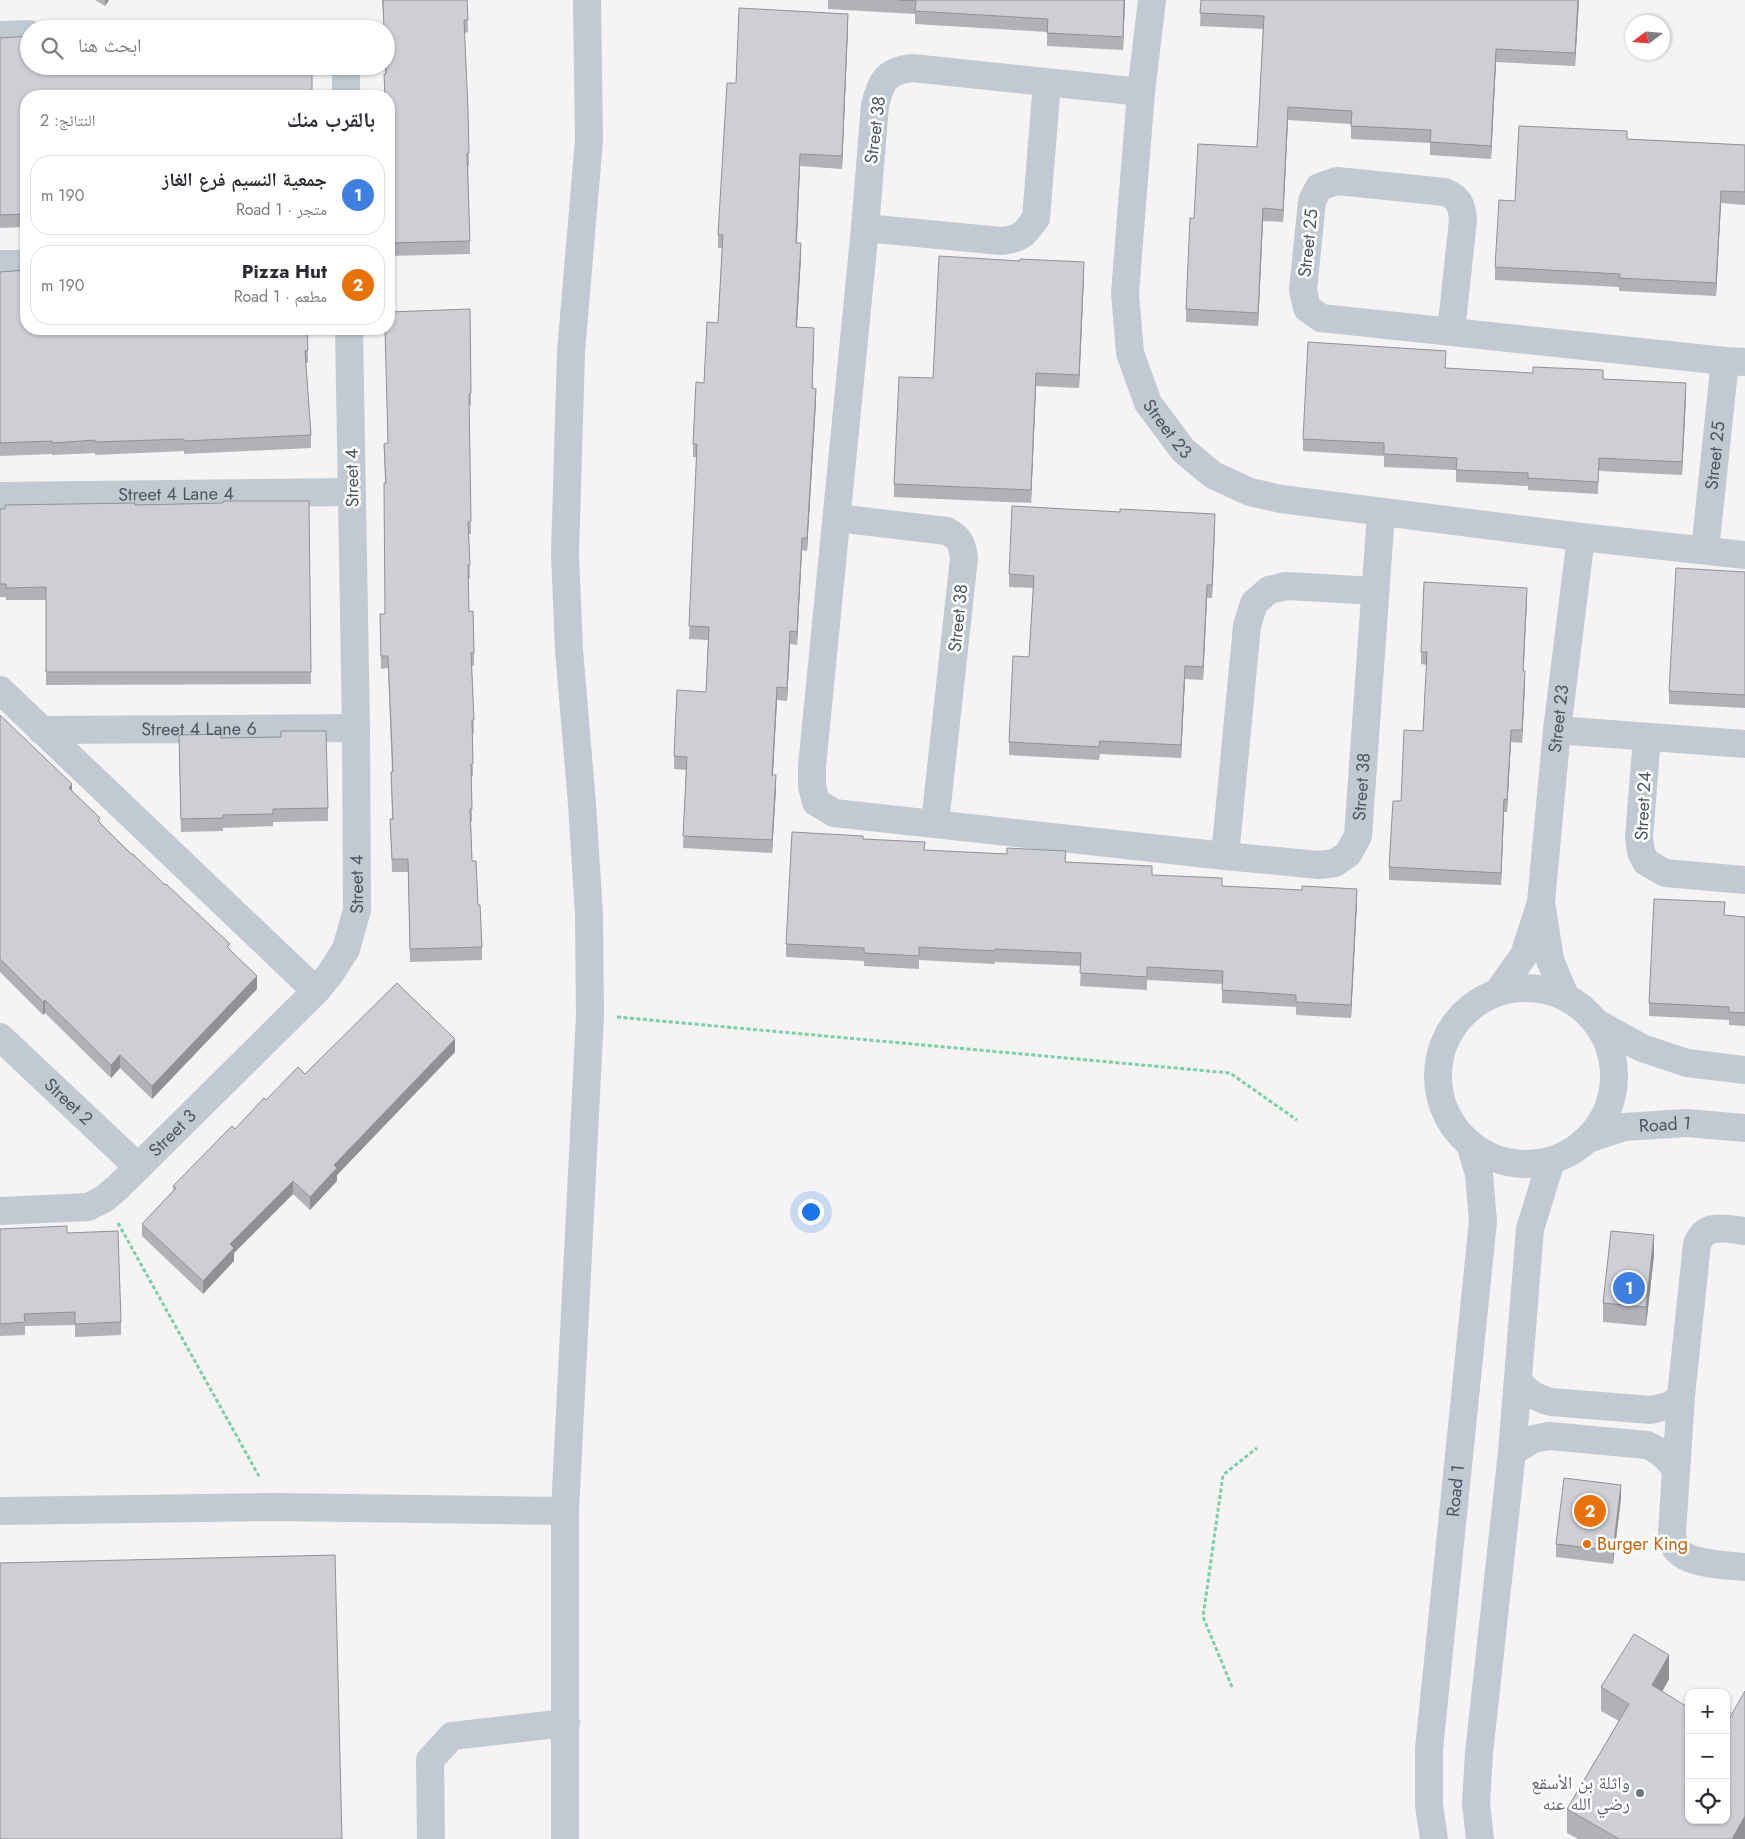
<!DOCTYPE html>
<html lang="ar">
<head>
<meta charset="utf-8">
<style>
	body { margin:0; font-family:Jost,"Noto Naskh Arabic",sans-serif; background:#f7f7f7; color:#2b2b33; direction:rtl }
	.controls { position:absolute; right:15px; bottom:15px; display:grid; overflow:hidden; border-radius:10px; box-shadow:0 1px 4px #0004 }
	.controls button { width:45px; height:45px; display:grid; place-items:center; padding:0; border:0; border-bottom:1px solid #e1e1e2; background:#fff; color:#2b2b33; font:25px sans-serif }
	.compass { position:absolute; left:1625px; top:15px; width:45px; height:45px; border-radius:50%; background:#fff; box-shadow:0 1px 4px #0004; rotate:254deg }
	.you { position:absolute; left:810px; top:1211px; width:18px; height:18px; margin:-12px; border:4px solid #fff; border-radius:50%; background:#1a73e8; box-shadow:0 0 0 8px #1a73e833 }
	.badge { display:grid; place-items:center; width:32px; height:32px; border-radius:50%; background:#1a73e8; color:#fff; font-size:16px; font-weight:700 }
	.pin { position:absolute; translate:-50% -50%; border:2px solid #fff; box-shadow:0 1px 5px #0006 }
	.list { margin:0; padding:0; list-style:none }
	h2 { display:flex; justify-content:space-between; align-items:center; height:65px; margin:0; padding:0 20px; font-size:21px }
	h2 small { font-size:16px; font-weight:400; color:#7c7c81 }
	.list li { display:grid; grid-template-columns:32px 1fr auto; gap:15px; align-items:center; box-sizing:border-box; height:80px; margin:0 10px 10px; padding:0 10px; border:1px solid #e1e1e2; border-radius:20px }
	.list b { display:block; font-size:19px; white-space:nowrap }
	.list p { margin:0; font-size:16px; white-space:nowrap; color:#7c7c81 }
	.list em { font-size:16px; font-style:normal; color:#7c7c81 }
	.icon { flex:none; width:28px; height:28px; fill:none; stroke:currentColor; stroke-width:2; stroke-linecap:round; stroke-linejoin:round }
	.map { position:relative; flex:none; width:1745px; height:1839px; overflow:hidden; direction:ltr }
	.search { position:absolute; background:#fff; box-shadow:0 1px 4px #0004; left:20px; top:20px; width:375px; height:55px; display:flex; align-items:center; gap:12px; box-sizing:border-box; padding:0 18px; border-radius:28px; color:#7c7c81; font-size:19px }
	.panel { position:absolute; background:#fff; box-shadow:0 1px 4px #0004; left:20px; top:90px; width:375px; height:245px; border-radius:20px; direction:rtl }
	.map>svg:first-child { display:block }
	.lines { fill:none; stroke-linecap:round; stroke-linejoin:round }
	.path { stroke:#7ad0a6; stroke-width:3; stroke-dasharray:4 2.5; stroke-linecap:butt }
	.minor { stroke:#c1cad2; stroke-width:28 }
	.wall { fill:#b0b2b7 }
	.shaded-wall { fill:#909195 }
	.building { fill:#cdcfd5; stroke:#909195 }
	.food-dot { fill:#e8710a; stroke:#fff; stroke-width:2 }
	.worship-dot { fill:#6b7280; stroke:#fff; stroke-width:2 }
	.labels { text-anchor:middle; stroke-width:5; stroke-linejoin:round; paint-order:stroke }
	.street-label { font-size:18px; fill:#4a5661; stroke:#fff }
	.food-label { font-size:18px; fill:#c56008; stroke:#fff; text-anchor:start }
	.worship-label { font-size:18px; fill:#5b616d; stroke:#fff; text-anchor:end }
</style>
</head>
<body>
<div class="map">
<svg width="1745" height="1839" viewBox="0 0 1745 1839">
	<rect width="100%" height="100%" fill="#f5f3f3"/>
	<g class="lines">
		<!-- path -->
		<path class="path" d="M 617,1017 L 1230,1073 L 1297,1120
			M 118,1223 L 260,1478
			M 1232,1687 L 1203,1617 L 1223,1475 L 1257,1448"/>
		<!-- minor -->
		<g class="minor">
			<path id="s1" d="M 1152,0 L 1141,92 L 1125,293 L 1130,353 L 1148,403 L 1183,450 L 1213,475 L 1250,492 L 1281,499 L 1581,537 L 1745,555"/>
			<path d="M 0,35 L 29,34"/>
			<path d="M 344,66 L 346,70 L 346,96"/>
			<path id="s2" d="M 1141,92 L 912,68 C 886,71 881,81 875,105 L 865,228 L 812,766 L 812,786 L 816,802 L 834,813 L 1225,856 L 1319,865 L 1335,863 L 1348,854 L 1358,836 L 1381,513"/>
			<path d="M 865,228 L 1001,241 C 1021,239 1025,234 1036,218 L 1047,83"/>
			<path d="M 0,264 L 26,264"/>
			<path d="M 1451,332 L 1463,220 C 1462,205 1459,198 1445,192 L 1337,181 L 1319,187 L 1312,201 L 1303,290 L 1307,308 L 1321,318 L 1725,361 L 1745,362"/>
			<path id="s3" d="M 0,496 L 352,492"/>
			<path d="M 837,518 L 947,531 C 960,538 962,544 964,558 L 935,823"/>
			<path id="s4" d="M 1705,550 L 1725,361"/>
			<path d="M 0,690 L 316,991"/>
			<path id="s5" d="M 41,730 L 356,728"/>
			<path d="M 1557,730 L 1745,744"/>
			<path d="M 1647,737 L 1639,838 L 1641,852 L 1646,862 L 1665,873 L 1745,880"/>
			<path d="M 1225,856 L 1247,626 L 1254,603 L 1269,590 L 1286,586 L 1375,591"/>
			<path d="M 1542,908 L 1550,960 L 1565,996"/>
			<circle cx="1526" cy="1076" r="88"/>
			<path id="s6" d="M 1498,992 L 1524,955 L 1541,902 L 1557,730 L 1581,537"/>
			<path d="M 1597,1023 L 1642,1048 L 1687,1063 L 1745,1070"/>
			<path id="s7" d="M 0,1037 L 138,1167"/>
			<path id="s8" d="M 1588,1139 L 1624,1127 L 1687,1123 L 1745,1128"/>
			<path id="s9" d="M 0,1211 L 88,1207 L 104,1199 L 118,1187 L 316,991 L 330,974 L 346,949 L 357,910 L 356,728 L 349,329"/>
			<path d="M 1745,1231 C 1726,1229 1706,1222 1697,1244 L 1681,1396 L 1672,1533 C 1673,1537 1673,1542 1674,1545 C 1682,1565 1727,1565 1745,1567"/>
			<path d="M 1518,1381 C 1528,1393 1536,1398 1551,1402 L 1651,1410 L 1672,1405 L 1681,1396"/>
			<path d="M 1512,1452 L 1533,1439 L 1549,1436 L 1647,1445 C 1661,1451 1668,1458 1676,1470"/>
			<path d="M 0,1511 L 276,1507 L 565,1511"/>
			<path d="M 431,1839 L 430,1760 L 452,1736 L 566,1723"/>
			<path d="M 565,1839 L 565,1511 L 590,1015 L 589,914 L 582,804 L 569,650 L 565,554 L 571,352 L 589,140 L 587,0"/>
			<path id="s10" d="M 1434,1839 L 1429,1805 L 1429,1749 L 1483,1221 L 1479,1174 L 1470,1144"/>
			<path d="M 1480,1839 L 1476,1803 L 1479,1753 L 1512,1452 L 1530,1229 L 1551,1161"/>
		</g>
	</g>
	<!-- wall -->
	<path class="wall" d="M 95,0 L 109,0 L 105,6 Z
		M 382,0 L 467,0 L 468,32 L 464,33 L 468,110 L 469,166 L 468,166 L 470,254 L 389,256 L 389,96 L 384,96 L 384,74 L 385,74 L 385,66 L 386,66 L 386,29 L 384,29 Z
		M 828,0 L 1125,0 L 1123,50 L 1047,46 L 1047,32 L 915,24 L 915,14 L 828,9 Z
		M 1201,0 L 1579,0 L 1575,66 L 1496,62 L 1491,159 L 1430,155 L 1430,143 L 1351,139 L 1351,124 L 1288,120 L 1283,222 L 1263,221 L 1258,326 L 1186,322 L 1186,309 L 1194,218 L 1257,147 L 1263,29 L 1200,26 Z
		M 848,27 L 842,169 L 800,166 L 797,243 L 801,256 L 797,327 L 814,341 L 812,388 L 816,401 L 807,551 L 802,550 L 797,645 L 790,644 L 787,701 L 777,700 L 773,775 L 776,788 L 772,853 L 683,848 L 686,770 L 674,769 L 674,756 L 706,692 L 708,640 L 689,639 L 697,457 L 693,457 L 693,444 L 704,383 L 718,323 L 722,248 L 718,248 L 718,235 L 736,83 Z
		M 0,38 L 26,96 L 26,227 L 0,228 Z
		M 1627,139 L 1745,145 L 1745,205 L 1721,203 L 1716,296 L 1619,291 L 1619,287 L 1495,280 L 1495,267 L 1515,201 Z
		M 0,272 L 26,329 L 308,350 L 308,363 L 306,363 L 311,435 L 311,448 L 184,454 L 184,451 L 95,455 L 95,453 L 52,455 L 52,454 L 0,456 Z
		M 1084,275 L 1079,388 L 1036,386 L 1031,503 L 894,497 L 894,484 L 933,378 Z
		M 470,309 L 471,406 L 469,406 L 471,534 L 469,534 L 470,578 L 468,578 L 469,612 L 474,653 L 474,666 L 472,666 L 474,733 L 472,733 L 473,776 L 471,776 L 472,821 L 471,822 L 472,861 L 478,905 L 482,947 L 482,960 L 410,962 L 408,872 L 392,872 L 390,819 L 392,819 L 391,772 L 392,772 L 388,668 L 381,669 L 380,614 L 385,614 L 385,483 L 384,444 L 388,443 Z
		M 1446,368 L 1603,379 L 1686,396 L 1682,475 L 1599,471 L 1598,494 L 1528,490 L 1528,486 L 1456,482 L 1456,470 L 1384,467 L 1384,456 L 1303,451 L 1303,439 Z
		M 309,501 L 311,684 L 46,685 L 46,600 L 6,600 L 6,597 L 0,597 L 0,509 L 135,505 L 180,504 Z
		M 1215,527 L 1212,598 L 1207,598 L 1203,680 L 1185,679 L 1181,758 L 1100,754 L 1099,760 L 1009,755 L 1009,742 L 1029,657 L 1033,588 L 1009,587 L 1009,574 Z
		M 1745,572 L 1745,708 L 1669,704 L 1669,691 Z
		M 1527,600 L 1523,671 L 1525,684 L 1522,743 L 1511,742 L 1507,812 L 1504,812 L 1501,885 L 1389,880 L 1389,867 L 1401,801 L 1423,731 L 1427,665 L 1421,664 L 1421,652 Z
		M 0,715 L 72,791 L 100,823 L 230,949 L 257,989 L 152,1099 L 120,1068 L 111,1078 L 45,1013 L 43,1015 L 0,972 Z
		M 221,738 L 328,808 L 328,821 L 273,822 L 273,826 L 223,828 L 223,831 L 181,832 L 179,748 Z
		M 863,839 L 925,850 L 1066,862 L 1222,886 L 1357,901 L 1351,1018 L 1296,1015 L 1296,1007 L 1222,1003 L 1222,984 L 1147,980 L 1147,990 L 1080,986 L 1081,966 L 995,962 L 995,964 L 919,960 L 919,969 L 864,966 L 864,961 L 786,957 L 786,944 Z
		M 1725,916 L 1745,917 L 1745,1026 L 1729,1025 L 1729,1020 L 1649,1016 L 1649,1003 Z
		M 455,1052 L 337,1175 L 337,1181 L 310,1210 L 293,1194 L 234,1253 L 234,1261 L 203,1294 L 142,1236 L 142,1224 L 173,1191 L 173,1186 L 266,1100 L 305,1074 Z
		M 0,1229 L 121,1322 L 121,1335 L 75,1337 L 75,1325 L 25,1326 L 25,1335 L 0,1336 Z
		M 1654,1255 L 1646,1326 L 1603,1322 L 1603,1303 Z
		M 1621,1498 L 1613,1564 L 1556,1557 L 1556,1544 Z
		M 1669,1679 L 1662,1692 L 1745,1839 L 1578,1839 L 1567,1833 L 1567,1809 L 1619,1721 L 1601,1711 L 1601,1687 Z"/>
	<!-- shaded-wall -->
	<path class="shaded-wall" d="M 105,0 L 109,0 L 105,6 Z
		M 1124,0 L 1125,0 L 1123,50 L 1123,37 Z
		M 1578,0 L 1579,0 L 1575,66 L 1575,53 Z
		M 848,14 L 848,27 L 842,169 L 842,156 Z
		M 1496,49 L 1496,62 L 1491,159 L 1491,146 Z
		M 1288,107 L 1288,120 L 1283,222 L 1283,210 Z
		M 800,154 L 800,166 L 796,256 L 796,243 Z
		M 1721,191 L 1721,203 L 1716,296 L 1716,283 Z
		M 1263,208 L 1263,221 L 1258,326 L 1258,313 Z
		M 801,243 L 801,256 L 796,340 L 796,327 Z
		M 1084,262 L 1084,275 L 1079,388 L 1079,375 Z
		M 814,328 L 814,341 L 812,401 L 812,388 Z
		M 1036,373 L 1036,386 L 1031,503 L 1031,490 Z
		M 1686,383 L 1686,396 L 1682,475 L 1682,462 Z
		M 816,389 L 816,401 L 807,551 L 807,538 Z
		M 1215,514 L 1215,527 L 1212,598 L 1212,585 Z
		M 802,538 L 802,550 L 797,645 L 797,632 Z
		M 1207,585 L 1207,598 L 1203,680 L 1203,667 Z
		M 1527,588 L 1527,600 L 1523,683 L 1523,671 Z
		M 790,631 L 790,644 L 787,701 L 787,688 Z
		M 1185,666 L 1185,679 L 1181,758 L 1181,745 Z
		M 1525,671 L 1525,684 L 1522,743 L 1522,730 Z
		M 777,687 L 777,700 L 772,788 L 772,775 Z
		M 1511,730 L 1511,742 L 1507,812 L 1507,800 Z
		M 776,775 L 776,788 L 772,853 L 772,840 Z
		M 72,784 L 72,797 L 69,788 Z
		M 1504,799 L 1504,812 L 1501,885 L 1501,873 Z
		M 1357,889 L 1357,901 L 1351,1018 L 1351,1005 Z
		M 257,976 L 257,989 L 152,1099 L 152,1086 Z
		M 45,1000 L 45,1013 L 43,1015 L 43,1002 Z
		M 455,1039 L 455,1052 L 337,1175 L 337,1181 L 310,1210 L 310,1197 L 334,1165 Z
		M 120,1055 L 120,1068 L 111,1078 L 111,1065 Z
		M 293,1181 L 293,1194 L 234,1253 L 234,1261 L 203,1294 L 203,1281 L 230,1244 Z
		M 1654,1235 L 1654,1255 L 1646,1326 L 1646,1307 Z
		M 1621,1485 L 1621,1498 L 1613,1564 L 1613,1551 Z
		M 1669,1655 L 1669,1679 L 1652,1709 L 1652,1685 Z
		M 1745,1816 L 1745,1839 L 1732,1839 Z"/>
	<!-- building -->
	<path class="building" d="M 383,0 L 467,0 L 468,20 L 464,20 L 468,110 L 469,153 L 467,153 L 470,241 L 389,243 L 389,96 L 385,96 L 384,74 L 386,74 L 386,29 L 384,29 Z
		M 899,0 L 1124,0 L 1123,37 L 1047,33 L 1048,19 L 915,11 L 916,1 Z
		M 1201,0 L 1578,0 L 1575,53 L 1496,49 L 1491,146 L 1430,142 L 1431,130 L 1351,126 L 1352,111 L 1288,107 L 1283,210 L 1263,208 L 1258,313 L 1186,309 L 1190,218 L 1194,218 L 1198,144 L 1257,147 L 1264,16 L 1200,13 Z
		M 739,8 L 848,14 L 842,156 L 800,154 L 796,243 L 801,243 L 796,327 L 814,328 L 812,388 L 816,389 L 807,538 L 802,538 L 797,632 L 790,631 L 787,688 L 777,687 L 772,775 L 776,775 L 772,840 L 683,836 L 687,757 L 674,756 L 677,690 L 706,692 L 709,627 L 689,626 L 697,444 L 693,444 L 696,382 L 704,383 L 707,322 L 718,323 L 723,235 L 718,235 L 727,83 L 736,83 Z
		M 29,36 L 29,66 L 312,66 L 312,96 L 26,96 L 26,214 L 0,215 L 0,38 Z
		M 1519,126 L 1627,131 L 1627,139 L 1745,145 L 1745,192 L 1721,191 L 1716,283 L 1619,278 L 1620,274 L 1495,267 L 1499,200 L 1515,201 Z
		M 939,256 L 1020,261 L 1020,259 L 1084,262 L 1079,375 L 1036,373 L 1031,490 L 894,484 L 899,377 L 933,378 Z
		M 26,270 L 26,329 L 307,329 L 308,350 L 305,351 L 311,435 L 184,441 L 184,439 L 95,442 L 95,440 L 52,443 L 52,441 L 0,443 L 0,272 Z
		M 470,309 L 471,393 L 469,394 L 471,521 L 468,522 L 470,565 L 468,565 L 469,612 L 473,611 L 474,653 L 471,653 L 474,720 L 472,720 L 473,764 L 471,764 L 472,809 L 470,809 L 472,861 L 476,861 L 478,905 L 480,905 L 482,947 L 410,949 L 408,859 L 392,859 L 390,819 L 393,819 L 391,772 L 393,772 L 388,656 L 381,656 L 380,614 L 385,614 L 384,483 L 386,483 L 384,444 L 388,443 L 385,329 L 389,329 L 389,312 Z
		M 1308,342 L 1446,351 L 1445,368 L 1533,373 L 1533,367 L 1603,370 L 1603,379 L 1686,383 L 1682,462 L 1599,458 L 1598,482 L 1528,478 L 1528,473 L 1456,470 L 1457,458 L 1384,454 L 1384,443 L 1303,439 Z
		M 223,501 L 309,501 L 311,672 L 46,672 L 46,587 L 6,588 L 6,584 L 0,584 L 0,509 L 5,509 L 5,505 L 135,503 L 135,505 L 180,504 L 223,503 Z
		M 1012,506 L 1120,512 L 1120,509 L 1215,514 L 1212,585 L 1207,585 L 1203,667 L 1185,666 L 1181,745 L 1100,741 L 1099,747 L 1009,742 L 1013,656 L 1029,657 L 1034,576 L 1009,574 Z
		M 1676,568 L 1745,572 L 1745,695 L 1669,691 Z
		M 1424,582 L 1527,588 L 1523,671 L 1525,671 L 1522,730 L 1511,730 L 1507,800 L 1504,799 L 1501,873 L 1389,867 L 1393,801 L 1401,801 L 1404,730 L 1423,731 L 1427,652 L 1421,652 Z
		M 0,715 L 72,784 L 69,788 L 100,818 L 98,821 L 132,855 L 133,854 L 165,885 L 166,884 L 230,944 L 227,947 L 257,976 L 152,1086 L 120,1055 L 111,1065 L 45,1000 L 43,1002 L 0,959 Z
		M 281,731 L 326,731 L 328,808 L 273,809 L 273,814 L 223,815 L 223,818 L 181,819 L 179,735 L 221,734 L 221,738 L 281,737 Z
		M 792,832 L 863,836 L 863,839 L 925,842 L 924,850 L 1007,854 L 1007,848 L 1066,851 L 1065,862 L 1152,866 L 1152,875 L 1222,878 L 1222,886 L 1302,890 L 1302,886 L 1357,889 L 1351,1005 L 1296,1002 L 1296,995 L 1222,990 L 1223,971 L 1147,967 L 1147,977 L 1080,973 L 1081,953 L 995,949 L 995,951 L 919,947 L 919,956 L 864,953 L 864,948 L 786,944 Z
		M 1654,899 L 1725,902 L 1724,915 L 1745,917 L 1745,1013 L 1729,1012 L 1729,1007 L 1649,1003 Z
		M 397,983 L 455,1039 L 334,1165 L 337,1168 L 310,1197 L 293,1181 L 230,1244 L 234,1248 L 203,1281 L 142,1224 L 176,1188 L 173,1186 L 232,1126 L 235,1129 L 264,1098 L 266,1100 L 298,1067 L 305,1074 Z
		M 67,1226 L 67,1233 L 118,1231 L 121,1322 L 75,1324 L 75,1312 L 24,1314 L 25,1322 L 0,1324 L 0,1229 Z
		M 1611,1231 L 1654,1235 L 1646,1307 L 1603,1303 Z
		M 1564,1478 L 1621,1485 L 1613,1551 L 1556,1544 Z
		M 335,1555 L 342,1839 L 0,1839 L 0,1563 Z
		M 1634,1634 L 1669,1655 L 1652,1685 L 1689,1708 L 1689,1820 L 1726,1820 L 1726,1724 L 1745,1691 L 1745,1816 L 1732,1839 L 1619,1839 L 1567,1809 L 1629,1704 L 1601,1687 Z"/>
	<!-- markers -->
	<circle class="food-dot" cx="1587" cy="1544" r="5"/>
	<circle class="worship-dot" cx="1640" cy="1793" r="5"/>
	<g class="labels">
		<!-- street labels -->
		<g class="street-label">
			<text transform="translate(875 130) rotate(-83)" y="6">Street 38</text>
			<text transform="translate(1308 243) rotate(-84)" y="6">Street 25</text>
			<text dy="6" stroke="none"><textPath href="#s1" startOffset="440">Street 23</textPath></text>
			<text dy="6" stroke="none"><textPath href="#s4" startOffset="95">Street 25</textPath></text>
			<text transform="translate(352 478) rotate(-91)" y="6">Street 4</text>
			<text dy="6" stroke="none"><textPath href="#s3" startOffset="176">Street 4 Lane 4</textPath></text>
			<text transform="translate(958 618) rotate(-84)" y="6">Street 38</text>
			<text dy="6" stroke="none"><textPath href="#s6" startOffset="285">Street 23</textPath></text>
			<text dy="6" stroke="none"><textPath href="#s5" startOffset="158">Street 4 Lane 6</textPath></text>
			<text dy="6" stroke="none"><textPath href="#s2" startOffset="1599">Street 38</textPath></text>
			<text transform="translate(1643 806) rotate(-87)" y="6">Street 24</text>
			<text dy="6" stroke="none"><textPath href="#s9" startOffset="521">Street 4</textPath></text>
			<text dy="6" stroke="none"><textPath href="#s7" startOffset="94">Street 2</textPath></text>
			<text dy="6" stroke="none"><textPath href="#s8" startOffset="79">Road 1</textPath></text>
			<text dy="6" stroke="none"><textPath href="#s9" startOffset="201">Street 3</textPath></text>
			<text dy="6" stroke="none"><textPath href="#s10" startOffset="350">Road 1</textPath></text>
		</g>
		<!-- food labels -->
		<g class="food-label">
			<text x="1597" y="1550">Burger King</text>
		</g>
		<!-- worship labels -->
		<g class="worship-label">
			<text x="1630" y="1789">واثلة بن الأسقع<tspan x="1630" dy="21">رضي الله عنه</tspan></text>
		</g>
	</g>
</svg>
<div class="controls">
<button>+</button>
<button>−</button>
<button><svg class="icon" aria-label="locate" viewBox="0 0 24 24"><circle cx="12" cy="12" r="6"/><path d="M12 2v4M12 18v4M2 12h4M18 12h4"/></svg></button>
</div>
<svg class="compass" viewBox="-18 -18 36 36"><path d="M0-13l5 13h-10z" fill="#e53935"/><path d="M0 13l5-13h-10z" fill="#7c7c81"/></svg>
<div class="you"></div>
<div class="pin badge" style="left:1629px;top:1288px;background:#3f7fe0">1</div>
<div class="pin badge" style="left:1590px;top:1511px;background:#e8710a">2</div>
<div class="search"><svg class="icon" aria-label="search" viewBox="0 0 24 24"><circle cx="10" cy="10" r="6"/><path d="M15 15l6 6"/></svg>ابحث هنا</div>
<section class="panel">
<h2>بالقرب منك<small>النتائج: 2</small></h2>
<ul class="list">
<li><span class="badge" style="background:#3f7fe0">1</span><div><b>جمعية النسيم فرع الغاز</b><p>متجر · Road 1</p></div><em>190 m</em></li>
<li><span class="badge" style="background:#e8710a">2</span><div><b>Pizza Hut</b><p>مطعم · Road 1</p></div><em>190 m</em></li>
</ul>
</section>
</div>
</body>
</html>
